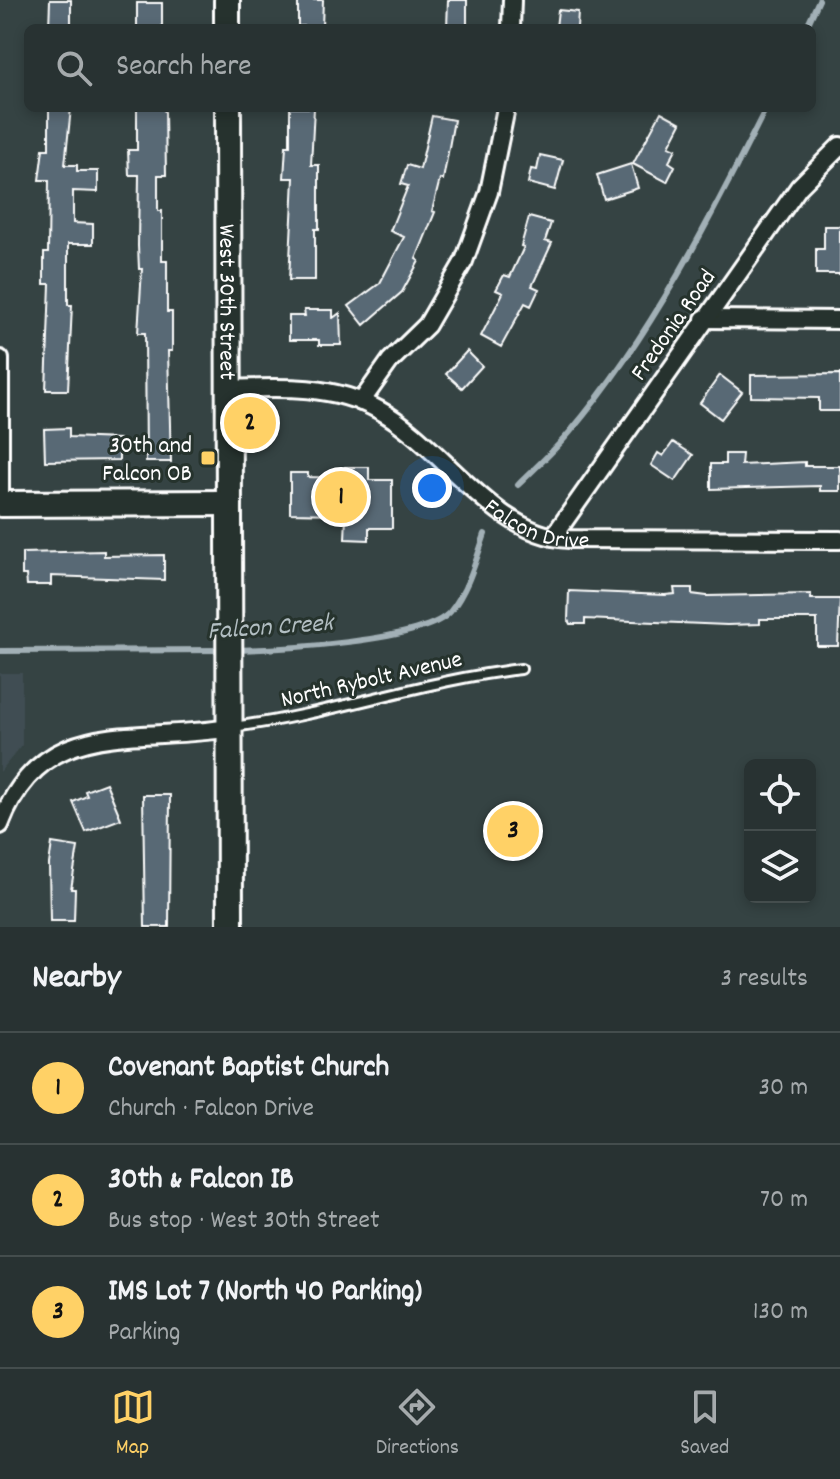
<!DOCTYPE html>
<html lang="en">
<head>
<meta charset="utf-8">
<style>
	body { margin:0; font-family:Dekko,sans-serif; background:#303a3a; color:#f1f3f6 }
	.controls { position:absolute; right:24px; bottom:24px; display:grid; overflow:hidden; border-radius:12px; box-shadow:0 4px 12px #0003 }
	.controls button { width:72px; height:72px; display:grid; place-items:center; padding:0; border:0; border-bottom:2px solid #444d4d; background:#283232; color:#f1f3f6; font:40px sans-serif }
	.you { position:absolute; left:432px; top:488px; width:28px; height:28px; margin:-20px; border:6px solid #fff; border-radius:50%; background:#1a73e8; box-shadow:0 0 0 12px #1a73e833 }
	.badge { display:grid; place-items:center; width:52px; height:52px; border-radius:50%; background:#ffd166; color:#111; font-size:26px; font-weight:700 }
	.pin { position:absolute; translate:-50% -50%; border:4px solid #fff; box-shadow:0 2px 8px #0006 }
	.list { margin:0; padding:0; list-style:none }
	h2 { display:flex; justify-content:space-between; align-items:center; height:104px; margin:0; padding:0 32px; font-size:34px }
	h2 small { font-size:26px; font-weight:400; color:#a5aaac }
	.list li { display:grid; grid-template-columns:52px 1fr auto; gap:24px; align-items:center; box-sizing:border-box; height:112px; padding:0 32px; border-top:2px solid #444d4d }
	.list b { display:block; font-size:30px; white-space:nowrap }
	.list p { margin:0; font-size:26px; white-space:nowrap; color:#a5aaac }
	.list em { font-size:26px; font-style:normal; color:#a5aaac }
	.icon { flex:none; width:44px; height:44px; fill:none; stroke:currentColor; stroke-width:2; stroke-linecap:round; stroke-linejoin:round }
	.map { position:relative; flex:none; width:840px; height:927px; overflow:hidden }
	.search { position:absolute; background:#283232; box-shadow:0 4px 12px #0003; left:24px; right:24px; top:24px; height:88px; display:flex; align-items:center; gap:20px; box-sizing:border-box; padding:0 28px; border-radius:12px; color:#a5aaac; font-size:30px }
	.sheet { height:440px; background:#283232 }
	nav { display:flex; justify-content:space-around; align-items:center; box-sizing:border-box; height:112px; border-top:2px solid #444d4d; background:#283232; font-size:22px; color:#a5aaac }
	nav a { display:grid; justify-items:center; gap:4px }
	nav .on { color:#ffd166 }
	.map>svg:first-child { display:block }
	.built { fill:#404e52 }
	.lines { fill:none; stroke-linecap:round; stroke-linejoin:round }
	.stream { stroke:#a2b0b6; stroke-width:6 }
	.building { fill:#586975; stroke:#fff; stroke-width:2 }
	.lane-casing { stroke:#fff; stroke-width:14 }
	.street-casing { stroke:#fff; stroke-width:22 }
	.secondary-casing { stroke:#fff; stroke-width:30 }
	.lane { stroke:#26332d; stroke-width:8 }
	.street { stroke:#26332d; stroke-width:16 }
	.secondary { stroke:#26332d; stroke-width:24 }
	.poi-dot { fill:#ffd166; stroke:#26332d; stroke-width:3 }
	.labels { text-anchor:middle; stroke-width:6; stroke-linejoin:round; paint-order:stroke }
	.street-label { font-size:24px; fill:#fff; stroke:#26332d }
	.poi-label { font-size:24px; fill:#fff; stroke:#26332d; text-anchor:end }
	.water-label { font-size:26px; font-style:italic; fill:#b2bec2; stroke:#26332d }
</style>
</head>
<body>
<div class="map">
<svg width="840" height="927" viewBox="0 0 840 927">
	<rect width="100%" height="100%" fill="#354343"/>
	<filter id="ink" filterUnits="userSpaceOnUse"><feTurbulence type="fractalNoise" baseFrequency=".0125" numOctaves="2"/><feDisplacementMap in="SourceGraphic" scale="16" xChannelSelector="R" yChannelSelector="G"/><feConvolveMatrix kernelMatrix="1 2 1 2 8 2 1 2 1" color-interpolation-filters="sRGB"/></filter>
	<g filter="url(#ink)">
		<!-- built -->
		<path class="built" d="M 0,673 L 22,673 L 22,745 L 0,772 Z"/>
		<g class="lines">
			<!-- stream -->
			<path class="stream" d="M 806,28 L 819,0
				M 518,485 C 535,468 554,451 570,432 C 651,336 710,220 766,108
				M 236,650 C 278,649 424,642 450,612 C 468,590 476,560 485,534
				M 0,651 L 224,650"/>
		</g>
		<!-- building -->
		<path class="building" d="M 50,0 L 71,0 L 71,28 L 49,28 Z
			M 298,0 L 323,0 L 322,26 L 298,26 Z
			M 448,0 L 467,0 L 467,28 L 447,28 Z
			M 137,3 L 162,3 L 162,28 L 137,28 Z
			M 558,10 L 578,12 L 577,28 L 556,28 Z
			M 49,108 L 71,108 L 65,165 L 77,165 L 77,171 L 98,171 L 98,192 L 73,191 L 73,223 L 93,224 L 93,244 L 68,244 L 68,305 L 72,305 L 68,390 L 46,390 L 50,284 L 44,284 L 44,253 L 48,253 L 49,180 L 39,180 L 43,149 L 49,149 Z
			M 137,108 L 163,108 L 165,112 L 166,175 L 158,175 L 158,211 L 162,211 L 162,261 L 167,261 L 167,312 L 172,312 L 172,351 L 168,351 L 171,462 L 146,462 L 145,333 L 138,333 L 142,269 L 139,269 L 138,246 L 139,175 L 129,175 L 128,150 L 137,150 Z
			M 290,108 L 314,108 L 311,165 L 319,165 L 319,229 L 315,229 L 315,280 L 289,280 L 294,178 L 284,178 L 286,146 L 290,146 Z
			M 661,112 L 681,123 L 669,146 L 676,149 L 669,162 L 675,166 L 667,182 L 633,164 Z
			M 432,116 L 454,120 L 443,180 L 440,179 L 432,211 L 435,212 L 416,259 L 419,261 L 402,292 L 364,325 L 349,306 L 380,283 L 404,237 L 390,231 L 408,186 L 401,184 L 407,165 L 420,169 Z
			M 540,155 L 563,160 L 555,190 L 528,183 L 531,169 L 537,170 Z
			M 631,164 L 638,188 L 604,199 L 597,175 Z
			M 529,217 L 551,223 L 545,241 L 552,243 L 532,286 L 539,289 L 531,306 L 525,303 L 501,347 L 481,336 L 503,293 L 496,290 L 504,275 L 510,277 L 524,247 L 521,246 Z
			M 824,226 L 840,226 L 840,274 L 816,274 L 816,249 L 824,249 Z
			M 304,310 L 333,310 L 333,318 L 340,313 L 341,345 L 319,345 L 319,340 L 289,340 L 289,316 L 305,316 Z
			M 467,351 L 482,366 L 462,388 L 446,374 Z
			M 840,374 L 840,411 L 819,411 L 819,398 L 751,397 L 751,375 Z
			M 720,375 L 742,392 L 721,419 L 700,403 Z
			M 69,428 L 69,437 L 119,439 L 119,460 L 45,461 L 44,429 Z
			M 673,442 L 693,455 L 675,481 L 651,465 L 658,453 L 663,456 Z
			M 725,454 L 742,454 L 741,465 L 805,462 L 805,466 L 840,466 L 840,491 L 820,491 L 820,486 L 711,489 L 711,464 L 725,464 Z
			M 345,467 L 369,467 L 369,480 L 392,480 L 392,528 L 369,528 L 369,540 L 345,539 L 346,517 L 340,517 L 340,514 L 290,513 L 290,473 L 308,473 L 308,477 L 345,478 Z
			M 104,551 L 104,556 L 164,555 L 164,580 L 51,576 L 51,585 L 27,585 L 26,575 L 22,575 L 22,553 Z
			M 674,588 L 692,588 L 692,594 L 707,596 L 811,594 L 811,599 L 840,599 L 838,646 L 817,646 L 817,619 L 760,619 L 760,624 L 727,625 L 585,619 L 585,624 L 570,624 L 568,620 L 569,591 L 665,595 L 675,594 Z
			M 106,783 L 121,819 L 86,832 L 73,802 L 87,796 L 85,791 Z
			M 143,795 L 170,795 L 169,927 L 145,927 Z
			M 52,843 L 78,847 L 71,889 L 75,889 L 74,921 L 50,921 L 49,864 Z"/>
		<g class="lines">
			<!-- lane casing -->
			<g class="lane-casing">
				<path id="lane" d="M 232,727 C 330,715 423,680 521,669"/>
			</g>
			<!-- street casing -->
			<g class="street-casing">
				<g id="street">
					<path d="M 511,28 L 512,0"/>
					<path d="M 704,319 L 840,320"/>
					<path d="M 0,359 L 0,504"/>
					<path id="s1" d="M 229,389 C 280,387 332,384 379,410 C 442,444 492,535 569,539 L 840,540"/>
					<path d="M 361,402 L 390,361 L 427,325 L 464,261 L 489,192 L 506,108"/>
					<path d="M 553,537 L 799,187 L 840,146"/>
					<path d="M 0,825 C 43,712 137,744 229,728"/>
				</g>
			</g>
			<!-- secondary casing -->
			<g class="secondary-casing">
				<g id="secondary">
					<path d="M 227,0 L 227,28"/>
					<path id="s2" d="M 228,108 L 230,927"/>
					<path d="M 0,504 L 229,503"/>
				</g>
			</g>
			<!-- lane -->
			<use href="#lane" class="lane"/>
			<!-- street -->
			<use href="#street" class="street"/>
			<!-- secondary -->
			<use href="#secondary" class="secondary"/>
		</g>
	</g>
	<!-- markers -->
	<rect class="poi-dot" x="200" y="450" width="16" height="16" rx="4"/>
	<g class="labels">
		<!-- street labels -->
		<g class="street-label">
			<text dy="8" stroke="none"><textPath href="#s2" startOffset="194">West 30th Street</textPath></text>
			<text transform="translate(672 324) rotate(-55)" y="8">Fredonia Road</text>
			<text dy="8" stroke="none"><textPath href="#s1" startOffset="352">Falcon Drive</textPath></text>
			<text transform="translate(371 678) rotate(-13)" y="8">North Rybolt Avenue</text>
		</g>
		<!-- poi labels -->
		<g class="poi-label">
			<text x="192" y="452">30th and<tspan x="192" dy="28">Falcon OB</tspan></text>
		</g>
		<!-- water labels -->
		<g class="water-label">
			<text transform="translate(270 625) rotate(-4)" y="9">Falcon Creek</text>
		</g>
	</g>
</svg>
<div class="controls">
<button><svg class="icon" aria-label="locate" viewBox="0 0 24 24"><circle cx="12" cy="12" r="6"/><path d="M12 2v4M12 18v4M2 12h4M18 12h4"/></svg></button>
<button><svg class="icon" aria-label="layers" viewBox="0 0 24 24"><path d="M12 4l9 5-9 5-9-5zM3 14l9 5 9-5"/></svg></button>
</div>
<div class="you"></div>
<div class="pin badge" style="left:341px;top:497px">1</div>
<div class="pin badge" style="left:250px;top:423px">2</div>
<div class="pin badge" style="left:513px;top:831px">3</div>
<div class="search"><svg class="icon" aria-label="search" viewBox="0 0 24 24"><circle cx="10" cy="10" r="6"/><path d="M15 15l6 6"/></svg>Search here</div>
</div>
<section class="sheet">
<h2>Nearby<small>3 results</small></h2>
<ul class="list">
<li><span class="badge">1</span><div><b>Covenant Baptist Church</b><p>Church · Falcon Drive</p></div><em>30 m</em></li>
<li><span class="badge">2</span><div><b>30th &amp; Falcon IB</b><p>Bus stop · West 30th Street</p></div><em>70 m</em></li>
<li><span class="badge">3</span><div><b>IMS Lot 7 (North 40 Parking)</b><p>Parking</p></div><em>130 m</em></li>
</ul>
</section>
<nav>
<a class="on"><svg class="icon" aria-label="map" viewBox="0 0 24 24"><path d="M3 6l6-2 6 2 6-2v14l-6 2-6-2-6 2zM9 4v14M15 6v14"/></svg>Map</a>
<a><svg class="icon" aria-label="directions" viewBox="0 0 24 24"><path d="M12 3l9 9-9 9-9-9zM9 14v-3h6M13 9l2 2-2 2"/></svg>Directions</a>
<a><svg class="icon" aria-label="saved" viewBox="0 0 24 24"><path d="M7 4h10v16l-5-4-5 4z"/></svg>Saved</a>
</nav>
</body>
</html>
